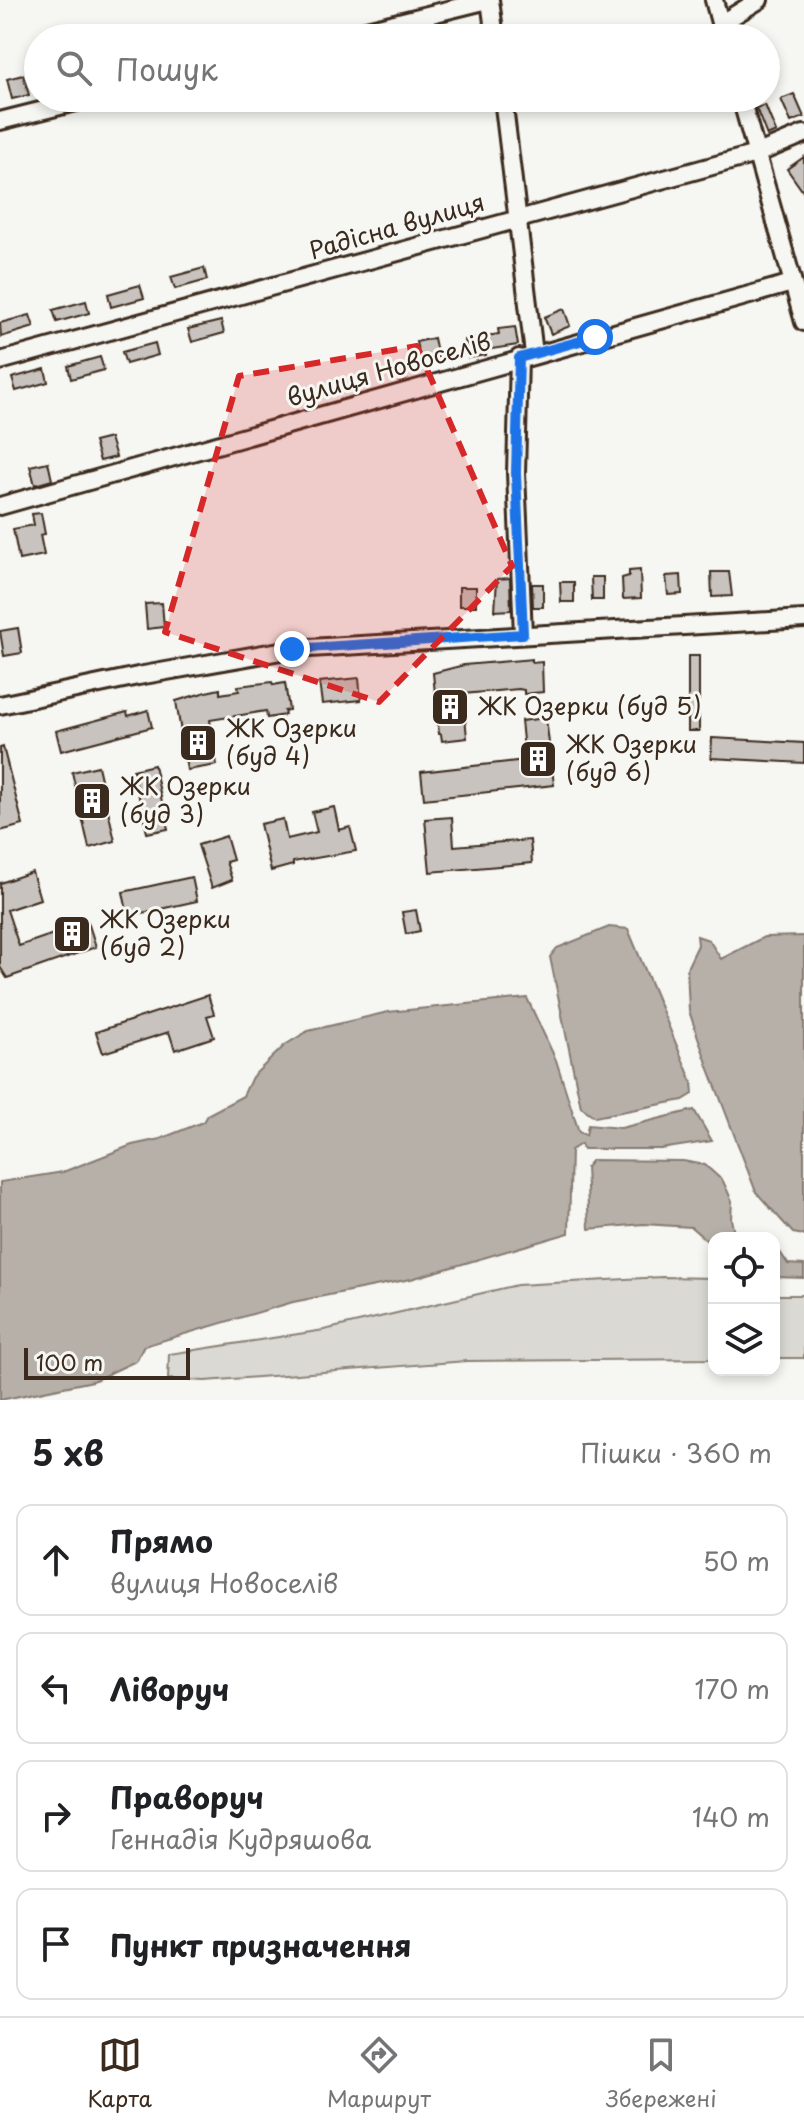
<!DOCTYPE html>
<html lang="uk">
<head>
<meta charset="utf-8">
<style>
	body { margin:0; font-family:"Playpen Sans",sans-serif; background:#f2f2f2; color:#202124 }
	.controls { position:absolute; right:24px; bottom:24px; display:grid; overflow:hidden; border-radius:16px; box-shadow:0 4px 12px #0003 }
	.controls button { width:72px; height:72px; display:grid; place-items:center; padding:0; border:0; border-bottom:2px solid #e0e0e0; background:#fff; color:#202124; font:40px sans-serif }
	.scale { position:absolute; left:24px; bottom:20px; width:166px; box-sizing:border-box; padding-left:8px; border:4px solid #3b2a1e; border-top:0; font-size:22px; line-height:28px; white-space:nowrap; color:#3b2a1e; -webkit-text-stroke:6px #f6f6f2; paint-order:stroke }
	.stop { position:absolute; width:24px; height:24px; margin:-18px; border:6px solid #1a73e8; border-radius:50%; background:#fff }
	.stop.end { background:#1a73e8; border-color:#fff; box-shadow:0 2px 8px #0008 }
	.list { margin:0; padding:0; list-style:none }
	h2 { display:flex; justify-content:space-between; align-items:center; height:104px; margin:0; padding:0 32px; font-size:34px }
	h2 small { font-size:26px; font-weight:400; color:#757577 }
	.list li { display:grid; grid-template-columns:52px 1fr auto; gap:24px; align-items:center; box-sizing:border-box; height:112px; margin:0 16px 16px; padding:0 16px; border:2px solid #e0e0e0; border-radius:16px }
	.list b { display:block; font-size:30px; white-space:nowrap }
	.list p { margin:0; font-size:26px; white-space:nowrap; color:#757577 }
	.list em { font-size:26px; font-style:normal; color:#757577 }
	.icon { flex:none; width:44px; height:44px; fill:none; stroke:currentColor; stroke-width:2; stroke-linecap:round; stroke-linejoin:round }
	.map { position:relative; flex:none; width:804px; height:1400px; overflow:hidden }
	.search { position:absolute; background:#fff; box-shadow:0 4px 12px #0003; left:24px; right:24px; top:24px; height:88px; display:flex; align-items:center; gap:20px; box-sizing:border-box; padding:0 28px; border-radius:44px; color:#757577; font-size:30px }
	.sheet { height:616px; background:#fff }
	nav { display:flex; justify-content:space-around; align-items:center; box-sizing:border-box; height:112px; border-top:2px solid #e0e0e0; background:#fff; font-size:22px; color:#757577 }
	nav a { display:grid; justify-items:center; gap:4px }
	nav .on { color:#3b2a1e }
	.map>svg:first-child { display:block }
	.green { fill:#dad9d3; stroke:#8a8278; stroke-width:2 }
	.water { fill:#b6b0a9; stroke:#857a71; stroke-width:2 }
	.building { fill:#c8c3be; stroke:#3b2a1e; stroke-width:2 }
	.lines { fill:none; stroke-linecap:round; stroke-linejoin:round }
	.minor-casing { stroke:#3b2a1e; stroke-width:22 }
	.minor { stroke:#f6f6f2; stroke-width:16 }
	.route { stroke:#1a73e8; stroke-width:10 }
	.marked { fill:#d62828; fill-opacity:0.2; stroke:#d62828; stroke-width:6; stroke-dasharray:16 10; stroke-linejoin:round }
	.labels { text-anchor:middle; stroke-width:6; stroke-linejoin:round; paint-order:stroke }
	.street-label { font-size:24px; fill:#3b2a1e; stroke:#f6f6f2 }
	.poi-label { font-size:24px; fill:#3b2a1e; stroke:#f6f6f2; text-anchor:start }
</style>
</head>
<body>
<div class="map">
<svg width="804" height="1400" viewBox="0 0 804 1400">
	<rect width="100%" height="100%" fill="#f6f6f2"/>
	<filter id="ink" filterUnits="userSpaceOnUse"><feTurbulence type="fractalNoise" baseFrequency=".0125" numOctaves="2"/><feDisplacementMap in="SourceGraphic" scale="16" xChannelSelector="R" yChannelSelector="G"/><feConvolveMatrix kernelMatrix="1 2 1 2 8 2 1 2 1" color-interpolation-filters="sRGB"/></filter>
	<g filter="url(#ink)">
		<!-- green -->
		<path class="green" d="M 662,1277 L 714,1278 L 714,1359 L 467,1361 L 205,1381 L 168,1379 L 169,1354 L 324,1330 L 517,1285 Z
			M 774,1295 L 804,1295 L 804,1358 L 774,1358 Z"/>
		<!-- water -->
		<path class="water" d="M 609,927 L 628,929 L 692,1082 L 693,1094 L 683,1100 L 595,1117 L 581,1107 L 550,957 L 557,948 Z
			M 697,936 L 709,940 L 721,959 L 764,937 L 804,936 L 804,1235 L 793,1233 L 756,1192 L 709,1069 L 689,1011 L 687,968 L 698,945 Z
			M 527,998 L 556,1060 L 579,1132 L 586,1135 L 588,1125 L 621,1128 L 694,1110 L 712,1141 L 661,1149 L 583,1149 L 581,1144 L 571,1150 L 569,1233 L 411,1279 L 293,1302 L 144,1346 L 136,1361 L 93,1381 L 0,1400 L 0,1182 L 63,1172 L 132,1145 L 160,1139 L 203,1122 L 207,1115 L 243,1096 L 252,1077 L 285,1045 L 308,1031 L 388,1012 Z
			M 592,1160 L 683,1161 L 705,1165 L 723,1181 L 732,1201 L 731,1219 L 735,1238 L 714,1238 L 714,1247 L 691,1227 L 643,1224 L 589,1229 L 586,1167 Z
			M 778,1249 L 788,1264 L 804,1265 L 804,1278 L 774,1277 L 774,1250 Z"/>
		<!-- building -->
		<path class="building" d="M 23,75 L 29,95 L 12,99 L 7,79 Z
			M 794,94 L 804,117 L 791,122 L 781,99 Z
			M 765,105 L 776,132 L 767,136 L 756,108 Z
			M 804,157 L 804,193 L 787,169 Z
			M 204,268 L 207,280 L 175,289 L 171,277 Z
			M 140,285 L 144,298 L 111,307 L 108,294 Z
			M 86,301 L 89,313 L 57,322 L 53,310 Z
			M 564,309 L 570,326 L 551,334 L 544,317 Z
			M 30,315 L 34,327 L 1,337 L 0,323 Z
			M 221,321 L 224,333 L 192,342 L 188,329 Z
			M 515,327 L 518,345 L 485,350 L 486,355 L 468,358 L 465,340 L 499,334 L 498,329 Z
			M 434,338 L 438,357 L 420,360 L 416,342 Z
			M 155,343 L 158,355 L 126,364 L 122,352 Z
			M 100,357 L 104,370 L 71,379 L 68,366 Z
			M 45,369 L 48,382 L 16,391 L 12,378 Z
			M 110,438 L 116,457 L 100,461 L 94,442 Z
			M 48,462 L 52,480 L 35,485 L 30,466 Z
			M 41,513 L 45,534 L 40,535 L 44,555 L 19,560 L 13,529 L 34,525 L 32,514 Z
			M 640,570 L 641,598 L 623,599 L 622,578 L 629,576 L 629,571 Z
			M 711,572 L 729,572 L 732,596 L 712,597 Z
			M 681,575 L 682,594 L 668,595 L 666,576 Z
			M 591,577 L 603,577 L 603,600 L 592,600 Z
			M 510,578 L 511,610 L 495,611 L 497,579 Z
			M 560,582 L 574,582 L 574,602 L 561,602 Z
			M 532,584 L 543,584 L 543,607 L 533,607 Z
			M 459,587 L 476,587 L 476,606 L 459,606 Z
			M 162,603 L 164,627 L 147,629 L 145,604 Z
			M 18,628 L 22,653 L 4,656 L 0,631 Z
			M 688,656 L 699,656 L 699,731 L 688,731 Z
			M 532,659 L 532,663 L 542,662 L 543,692 L 524,694 L 524,690 L 519,689 L 463,694 L 467,738 L 442,741 L 441,734 L 439,734 L 433,673 L 464,665 Z
			M 359,678 L 361,700 L 322,704 L 319,682 Z
			M 272,682 L 273,685 L 285,683 L 289,710 L 284,711 L 285,715 L 267,718 L 266,711 L 210,720 L 217,765 L 187,770 L 176,701 L 206,692 L 220,689 L 220,694 L 239,691 L 238,686 Z
			M 148,710 L 152,727 L 61,751 L 56,731 L 127,712 L 128,716 Z
			M 546,718 L 554,785 L 424,799 L 421,772 L 525,760 L 521,721 Z
			M 712,738 L 804,743 L 804,763 L 711,758 Z
			M 3,747 L 23,825 L 0,831 L 0,748 Z
			M 154,765 L 168,829 L 147,833 L 133,770 Z
			M 98,766 L 115,841 L 89,848 L 72,772 Z
			M 334,807 L 339,830 L 350,827 L 356,851 L 293,862 L 293,865 L 271,871 L 260,824 L 283,819 L 287,839 L 317,832 L 312,812 Z
			M 452,817 L 454,846 L 530,840 L 532,863 L 430,872 L 425,819 Z
			M 226,836 L 233,860 L 226,862 L 232,880 L 212,888 L 198,845 Z
			M 32,872 L 40,899 L 7,910 L 19,946 L 88,922 L 96,947 L 7,978 L 0,967 L 0,883 Z
			M 192,877 L 197,901 L 128,916 L 123,892 Z
			M 416,910 L 420,931 L 406,934 L 402,912 Z
			M 208,995 L 214,1014 L 207,1016 L 214,1037 L 175,1050 L 169,1032 L 103,1053 L 96,1032 Z"/>
		<g class="lines">
			<!-- minor casing -->
			<g class="minor-casing">
				<path id="minor" d="M 490,0 L 495,38
					M 714,0 L 724,38
					M 720,24 L 759,0
					M 334,38 L 488,0
					M 503,98 L 534,354
					M 741,98 L 804,322
					M 0,121 L 92,98
					M 519,358 L 516,473 L 523,634
					M 0,361 L 756,154 L 804,134
					M 0,506 L 792,283
					M 0,705 L 138,676 L 292,649 L 804,619"/>
			</g>
			<!-- minor -->
			<use href="#minor" class="minor"/>
		</g>
	</g>
	<g class="lines" filter="url(#ink)">
		<!-- route -->
		<path class="route" d="M 292,649 L 523,634 L 516,473 L 519,358 L 595,337"/>
	</g>
	<!-- marked area -->
	<path class="marked" d="M 417,346 L 512,566 L 379,702 L 165,632 L 239,376 Z"/>
	<!-- icons -->
	<defs>
		<g id="building-square" transform="scale(2)"><rect x="-9" y="-9" width="18" height="18" rx="4" fill="#3b2a1e" stroke="#f6f6f2"/><path d="M-4-6H4V6H1V3H-1V6H-4ZM-2.5-4.3h1.7v1.8h-1.7ZM.8-4.3h1.7v1.8H.8ZM-2.5-1h1.7V.8h-1.7ZM.8-1h1.7V.8H.8Z" fill="#fff"/></g>
	</defs>
	<g fill-rule="evenodd">
		<use href="#building-square" x="450" y="707"/>
		<use href="#building-square" x="198" y="743"/>
		<use href="#building-square" x="538" y="759"/>
		<use href="#building-square" x="92" y="801"/>
		<use href="#building-square" x="72" y="934"/>
	</g>
	<g class="labels">
		<!-- street labels -->
		<g class="street-label">
			<text transform="translate(397 227) rotate(-16)" y="8">Радісна вулиця</text>
			<text transform="translate(389 370) rotate(-16)" y="8">вулиця Новоселів</text>
		</g>
		<!-- poi labels -->
		<g class="poi-label">
			<text x="478" y="715">ЖК Озерки (буд 5)</text>
			<text x="226" y="737">ЖК Озерки<tspan x="226" dy="28">(буд 4)</tspan></text>
			<text x="566" y="753">ЖК Озерки<tspan x="566" dy="28">(буд 6)</tspan></text>
			<text x="120" y="795">ЖК Озерки<tspan x="120" dy="28">(буд 3)</tspan></text>
			<text x="100" y="928">ЖК Озерки<tspan x="100" dy="28">(буд 2)</tspan></text>
		</g>
	</g>
</svg>
<div class="controls">
<button><svg class="icon" aria-label="locate" viewBox="0 0 24 24"><circle cx="12" cy="12" r="6"/><path d="M12 2v4M12 18v4M2 12h4M18 12h4"/></svg></button>
<button><svg class="icon" aria-label="layers" viewBox="0 0 24 24"><path d="M12 4l9 5-9 5-9-5zM3 14l9 5 9-5"/></svg></button>
</div>
<div class="scale">100 m</div>
<div class="stop" style="left:595px;top:337px"></div>
<div class="stop end" style="left:292px;top:649px"></div>
<div class="search"><svg class="icon" aria-label="search" viewBox="0 0 24 24"><circle cx="10" cy="10" r="6"/><path d="M15 15l6 6"/></svg>Пошук</div>
</div>
<section class="sheet">
<h2>5 хв<small>Пішки · 360 m</small></h2>
<ul class="list">
<li><svg class="icon" aria-label="ahead" viewBox="0 0 24 24"><path d="M12 20V5M6 11l6-6 6 6"/></svg><div><b>Прямо</b><p>вулиця Новоселів</p></div><em>50 m</em></li>
<li><svg class="icon" aria-label="left" viewBox="0 0 24 24"><path d="M17 20v-9H6M10 6l-5 5 5 5"/></svg><div><b>Ліворуч</b></div><em>170 m</em></li>
<li><svg class="icon" aria-label="right" viewBox="0 0 24 24"><path d="M7 20v-9h11M14 6l5 5-5 5"/></svg><div><b>Праворуч</b><p>Геннадія Кудряшова</p></div><em>140 m</em></li>
<li><svg class="icon" aria-label="arrive" viewBox="0 0 24 24"><path d="M6 21V4h12l-3 4 3 4H6"/></svg><div><b>Пункт призначення</b></div></li>
</ul>
</section>
<nav>
<a class="on"><svg class="icon" aria-label="map" viewBox="0 0 24 24"><path d="M3 6l6-2 6 2 6-2v14l-6 2-6-2-6 2zM9 4v14M15 6v14"/></svg>Карта</a>
<a><svg class="icon" aria-label="directions" viewBox="0 0 24 24"><path d="M12 3l9 9-9 9-9-9zM9 14v-3h6M13 9l2 2-2 2"/></svg>Маршрут</a>
<a><svg class="icon" aria-label="saved" viewBox="0 0 24 24"><path d="M7 4h10v16l-5-4-5 4z"/></svg>Збережені</a>
</nav>
</body>
</html>
